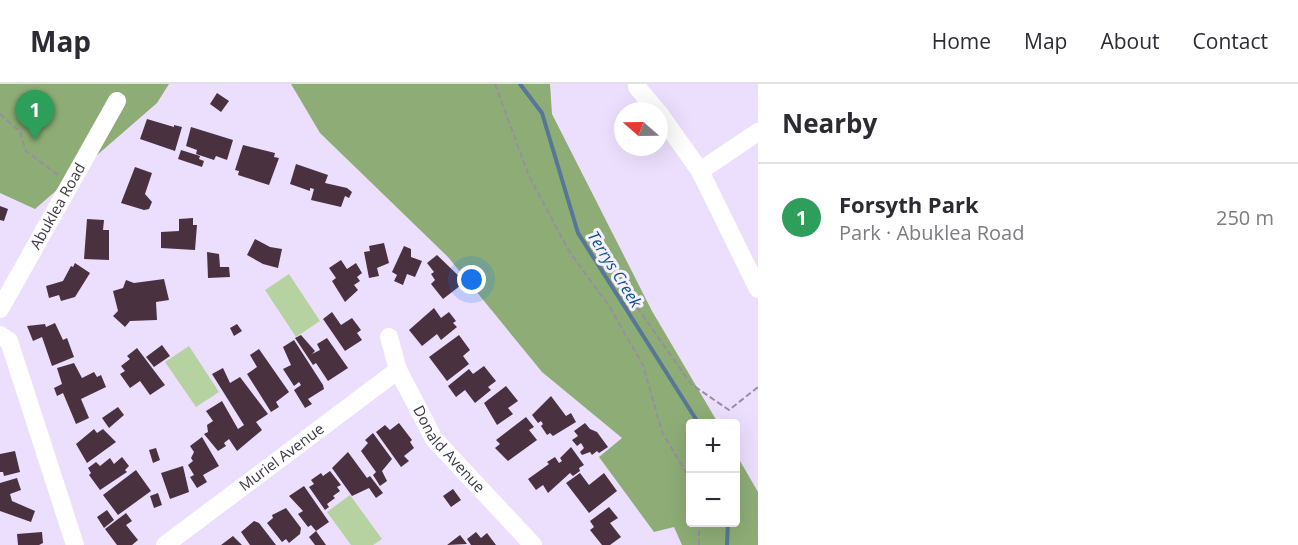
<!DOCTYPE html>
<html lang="en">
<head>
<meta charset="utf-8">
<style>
	body { margin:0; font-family:"Open Sans",sans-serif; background:#f7f7f7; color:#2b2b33 }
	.controls { position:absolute; right:18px; bottom:18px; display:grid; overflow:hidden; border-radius:6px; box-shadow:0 6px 24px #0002 }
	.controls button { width:54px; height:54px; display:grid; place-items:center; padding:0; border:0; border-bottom:2px solid #e1e1e2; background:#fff; color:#2b2b33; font:30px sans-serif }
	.compass { position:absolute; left:614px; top:18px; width:54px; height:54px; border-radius:50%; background:#fff; box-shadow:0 6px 24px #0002; rotate:290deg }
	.you { position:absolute; left:472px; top:196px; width:21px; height:21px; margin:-15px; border:4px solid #fff; border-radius:50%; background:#1a73e8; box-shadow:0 0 0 9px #1a73e833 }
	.badge { display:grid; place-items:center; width:39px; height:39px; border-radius:50%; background:#38768b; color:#fff; font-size:20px; font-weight:700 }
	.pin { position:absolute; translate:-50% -50px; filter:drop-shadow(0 2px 3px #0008) }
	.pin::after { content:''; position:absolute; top:32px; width:21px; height:18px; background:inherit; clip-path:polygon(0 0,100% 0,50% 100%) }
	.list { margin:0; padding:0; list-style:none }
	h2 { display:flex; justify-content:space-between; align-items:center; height:78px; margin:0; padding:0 24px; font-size:26px }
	h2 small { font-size:20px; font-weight:400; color:#7c7c81 }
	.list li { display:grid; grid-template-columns:39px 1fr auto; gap:18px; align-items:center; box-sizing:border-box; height:108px; padding:0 24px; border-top:2px solid #e1e1e2 }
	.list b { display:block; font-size:22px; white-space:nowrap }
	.list p { margin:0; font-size:20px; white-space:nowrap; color:#7c7c81 }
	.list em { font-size:20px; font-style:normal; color:#7c7c81 }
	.map { position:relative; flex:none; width:758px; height:461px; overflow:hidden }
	header { display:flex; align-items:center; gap:36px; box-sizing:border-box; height:84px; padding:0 30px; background:#fff; border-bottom:2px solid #e1e1e2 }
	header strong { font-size:28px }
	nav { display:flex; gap:33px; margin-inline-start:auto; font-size:21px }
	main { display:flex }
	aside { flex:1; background:#fff }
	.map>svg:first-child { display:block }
	.green { fill:#b6d2a0 }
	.forest { fill:#8ead76 }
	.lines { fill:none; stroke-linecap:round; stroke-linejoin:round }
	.stream { stroke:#577698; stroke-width:4 }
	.building { fill:#493140 }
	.path { stroke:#978ea4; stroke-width:2; stroke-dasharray:6 3; stroke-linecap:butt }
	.minor { stroke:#fff; stroke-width:18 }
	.labels { text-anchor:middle; stroke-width:6; stroke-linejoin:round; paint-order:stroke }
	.street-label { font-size:15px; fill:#3c3743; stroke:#f5f0fc }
	.water-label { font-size:16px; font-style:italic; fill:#09538b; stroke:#f5f0fc }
</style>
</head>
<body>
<header>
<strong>Map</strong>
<nav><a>Home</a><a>Map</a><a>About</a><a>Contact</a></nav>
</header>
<main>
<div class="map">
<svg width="758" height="461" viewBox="0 0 758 461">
	<rect width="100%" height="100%" fill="#ecdffd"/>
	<!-- green -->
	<path class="green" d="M 289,190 L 320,237 L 296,253 L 265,206 Z
		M 189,262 L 219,308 L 196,323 L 165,278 Z
		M 350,411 L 382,455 L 373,461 L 351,461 L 327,428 Z"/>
	<!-- forest -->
	<path class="forest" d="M 0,0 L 169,0 L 157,19 L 35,125 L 0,109 Z
		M 291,0 L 550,0 L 552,30 L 652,227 L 718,339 L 690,340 L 690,438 L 736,438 L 736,370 L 758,408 L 758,461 L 682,461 L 674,443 L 654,448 L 599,373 L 622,354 L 542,288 L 448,173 L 320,49 Z"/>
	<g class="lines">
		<!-- stream -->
		<path class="stream" d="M 520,0 L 542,29 L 578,149 L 699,340
			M 727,461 L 728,438"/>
	</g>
	<!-- building -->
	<path class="building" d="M 217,9 L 229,17 L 221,28 L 210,20 Z
		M 147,35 L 174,43 L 174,41 L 182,43 L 175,67 L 140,55 Z
		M 191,43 L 233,56 L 227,76 L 216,72 L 214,76 L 196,70 L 197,66 L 186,62 Z
		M 243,61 L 275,69 L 274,73 L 279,74 L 269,101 L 238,91 L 239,87 L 235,86 Z
		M 181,66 L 200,72 L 199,75 L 204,77 L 202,83 L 178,75 Z
		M 296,80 L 328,91 L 325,99 L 347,104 L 352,108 L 349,114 L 345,112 L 341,123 L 311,116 L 314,105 L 310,104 L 310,107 L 290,100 Z
		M 135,83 L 152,89 L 145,110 L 152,118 L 149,125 L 144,126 L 121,119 Z
		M 0,122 L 8,125 L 4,137 L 0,136 Z
		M 193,134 L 193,141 L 197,141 L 195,166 L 161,164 L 161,148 L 179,147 L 179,135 Z
		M 87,135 L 104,136 L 103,146 L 109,146 L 109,176 L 84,175 Z
		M 255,155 L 270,163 L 282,165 L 278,184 L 263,180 L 247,171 Z
		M 384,159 L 389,179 L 377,184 L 379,192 L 369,194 L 364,168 L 370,167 L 369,162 Z
		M 404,162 L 411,165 L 411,173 L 422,177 L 415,193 L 407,190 L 403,201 L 394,197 L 397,191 L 392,188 Z
		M 207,168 L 219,170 L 220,183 L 229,183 L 230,193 L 208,194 Z
		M 437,171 L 465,198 L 443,215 L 431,200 L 435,196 L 431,190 L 434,188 L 427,179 Z
		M 341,176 L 347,185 L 356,179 L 362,189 L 357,193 L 360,197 L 354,201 L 358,206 L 345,218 L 332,197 L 336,194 L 329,184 Z
		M 75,179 L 90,189 L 75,213 L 61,217 L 59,211 L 49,214 L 46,202 L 63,197 L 71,182 L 73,183 Z
		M 164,195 L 169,216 L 156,218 L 157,236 L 130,237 L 125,243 L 113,232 L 118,227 L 113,207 L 123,204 L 126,196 L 134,199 Z
		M 434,224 L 441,234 L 449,228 L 456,237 L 453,239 L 457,243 L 441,256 L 437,250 L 422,262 L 409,246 Z
		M 332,228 L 341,241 L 352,234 L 361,246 L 357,249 L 362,256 L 345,267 L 323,235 Z
		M 55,239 L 63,256 L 67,254 L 74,273 L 52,282 L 42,253 L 33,257 L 27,242 L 45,240 L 46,243 Z
		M 237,240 L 242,247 L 234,252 L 230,244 Z
		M 301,251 L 315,267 L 312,270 L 320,266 L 317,260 L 327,254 L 348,284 L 328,297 L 316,279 L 313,281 L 295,254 Z
		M 459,251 L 470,266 L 463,272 L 469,280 L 447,297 L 429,273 Z
		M 294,256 L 323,301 L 324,305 L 308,315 L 312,320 L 305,324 L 294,306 L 301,301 L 299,298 L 294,302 L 283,285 L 291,281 L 283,263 Z
		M 162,261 L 170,272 L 154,283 L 146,273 Z
		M 137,264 L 165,301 L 150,311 L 140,297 L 130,304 L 120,290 L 125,287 L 121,282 L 130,275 L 127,272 Z
		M 259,265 L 289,308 L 276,318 L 279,323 L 271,328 L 247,290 L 257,283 L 250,271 Z
		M 74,279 L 82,294 L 94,288 L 97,293 L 101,291 L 106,303 L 81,315 L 89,334 L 76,340 L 63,309 L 57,312 L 54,304 L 62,300 L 57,284 Z
		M 484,282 L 496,297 L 488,303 L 491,306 L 475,319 L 465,306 L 456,313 L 448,302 L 469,285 L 473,290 Z
		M 223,284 L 230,299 L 240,293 L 268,330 L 256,338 L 262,346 L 237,367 L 229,355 L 224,359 L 226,362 L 218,367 L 204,350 L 208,348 L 207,341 L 213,337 L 206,327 L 222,317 L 238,345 L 244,341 L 212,290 Z
		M 506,302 L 518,317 L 508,324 L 513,330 L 497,341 L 484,319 Z
		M 551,312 L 566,332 L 571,329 L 576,338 L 553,352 L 550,349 L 547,351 L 541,342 L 543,340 L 541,337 L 538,339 L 532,331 Z
		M 118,323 L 124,331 L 109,344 L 102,334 Z
		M 526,333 L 534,343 L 529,346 L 537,356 L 508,377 L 495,364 L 500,360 L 496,356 Z
		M 399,339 L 412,356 L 410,358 L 414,364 L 404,372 L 409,377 L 401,383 L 376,348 L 385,341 L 390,346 Z
		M 585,339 L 590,345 L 597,348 L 608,363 L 599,369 L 597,367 L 592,371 L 590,368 L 582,371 L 580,368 L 584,364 L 581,359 L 577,362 L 572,356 L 578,352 L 574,347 Z
		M 94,345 L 97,349 L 103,345 L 116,358 L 87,379 L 76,360 Z
		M 373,349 L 392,375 L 382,387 L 387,397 L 380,402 L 373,391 L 376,388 L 361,367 L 368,359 L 365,356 Z
		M 202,353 L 219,382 L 203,391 L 207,398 L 197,404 L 190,393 L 194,391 L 188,381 L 193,377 L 191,374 L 194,368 L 190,362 Z
		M 571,363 L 584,381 L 579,384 L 580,387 L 573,392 L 570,389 L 548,409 L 543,401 L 536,406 L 528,395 L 549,380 L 547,378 L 555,373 L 559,379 L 562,377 L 560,374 Z
		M 156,364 L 160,376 L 153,379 L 149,366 Z
		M 15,367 L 20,388 L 4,392 L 3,388 L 0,388 L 0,370 Z
		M 348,368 L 367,394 L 370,392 L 383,409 L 376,414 L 369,404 L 352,412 L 332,384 Z
		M 122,373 L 129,382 L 125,386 L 127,388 L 100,406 L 89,391 L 91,389 L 88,384 L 96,378 L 100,382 L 110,374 L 114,380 Z
		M 183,382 L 189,408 L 170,415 L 161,389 Z
		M 136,386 L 151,407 L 118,431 L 103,411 Z
		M 330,387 L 341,401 L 337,403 L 340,407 L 333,412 L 335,414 L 327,420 L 329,423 L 325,426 L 309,403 L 314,400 L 311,396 L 321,389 L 323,392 Z
		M 580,389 L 589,401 L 604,389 L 617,407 L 589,429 L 566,399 Z
		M 17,394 L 21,406 L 10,410 L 12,417 L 35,427 L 31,438 L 0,427 L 0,399 Z
		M 304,402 L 329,438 L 316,447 L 326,461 L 315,461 L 309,453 L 316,447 L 311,441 L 308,443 L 298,430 L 303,427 L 289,412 Z
		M 453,405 L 461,416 L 451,423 L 443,412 Z
		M 158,409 L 162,421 L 154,424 L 150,412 Z
		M 609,423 L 618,434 L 610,439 L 621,453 L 610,461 L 602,461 L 590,446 L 594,443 L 590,437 Z
		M 286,424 L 301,444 L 300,450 L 289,459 L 286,455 L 282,458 L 267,439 L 273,434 L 272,431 Z
		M 107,426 L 114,436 L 104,444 L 97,433 Z
		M 126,429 L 132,437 L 126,441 L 138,456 L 132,461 L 117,461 L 105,445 Z
		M 254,437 L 259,439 L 276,461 L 250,461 L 241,448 Z
		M 42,448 L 43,459 L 39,461 L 18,461 L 17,450 Z
		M 476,448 L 481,454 L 487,449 L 496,461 L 471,461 L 467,455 Z
		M 460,451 L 467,460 L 447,461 Z
		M 233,452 L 242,461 L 221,461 Z"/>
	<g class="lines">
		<!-- path -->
		<path class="path" d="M 495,0 L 529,92 L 569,167 L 609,222 L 643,281 L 662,348 L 690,395
			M 0,30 L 20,48 L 26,67 L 58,91
			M 611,186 L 691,300 L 729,326 L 758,303
			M 699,461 L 699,438"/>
		<!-- minor -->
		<g class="minor">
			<path d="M 637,3 L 657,27"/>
			<path d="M 659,29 L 700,87 L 758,205"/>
			<path d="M 700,87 L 758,48"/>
			<path id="s1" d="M 0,225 L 117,17"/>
			<path d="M 0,251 L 9,257 L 75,461"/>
			<path id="s2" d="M 389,253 L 398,286 L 434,355 L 533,461"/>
			<path id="s3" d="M 165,461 L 398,286"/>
		</g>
	</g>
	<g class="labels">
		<!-- street labels -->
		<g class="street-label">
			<text dy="5" stroke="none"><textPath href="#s1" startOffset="118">Abuklea Road</textPath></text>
			<text dy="5" stroke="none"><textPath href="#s2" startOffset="129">Donald Avenue</textPath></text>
			<text dy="5" stroke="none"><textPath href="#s3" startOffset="146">Muriel Avenue</textPath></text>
		</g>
		<!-- water labels -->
		<g class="water-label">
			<text transform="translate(615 185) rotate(58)" y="6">Terrys Creek</text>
		</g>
	</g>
</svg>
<div class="controls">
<button>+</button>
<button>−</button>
</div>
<svg class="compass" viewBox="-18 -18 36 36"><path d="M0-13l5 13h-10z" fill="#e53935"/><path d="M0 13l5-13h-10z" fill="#7c7c81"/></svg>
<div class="you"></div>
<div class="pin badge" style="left:35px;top:56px;background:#2e9e5b">1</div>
</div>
<aside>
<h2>Nearby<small></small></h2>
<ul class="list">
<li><span class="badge" style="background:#2e9e5b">1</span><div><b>Forsyth Park</b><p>Park · Abuklea Road</p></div><em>250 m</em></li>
</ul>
</aside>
</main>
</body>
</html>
